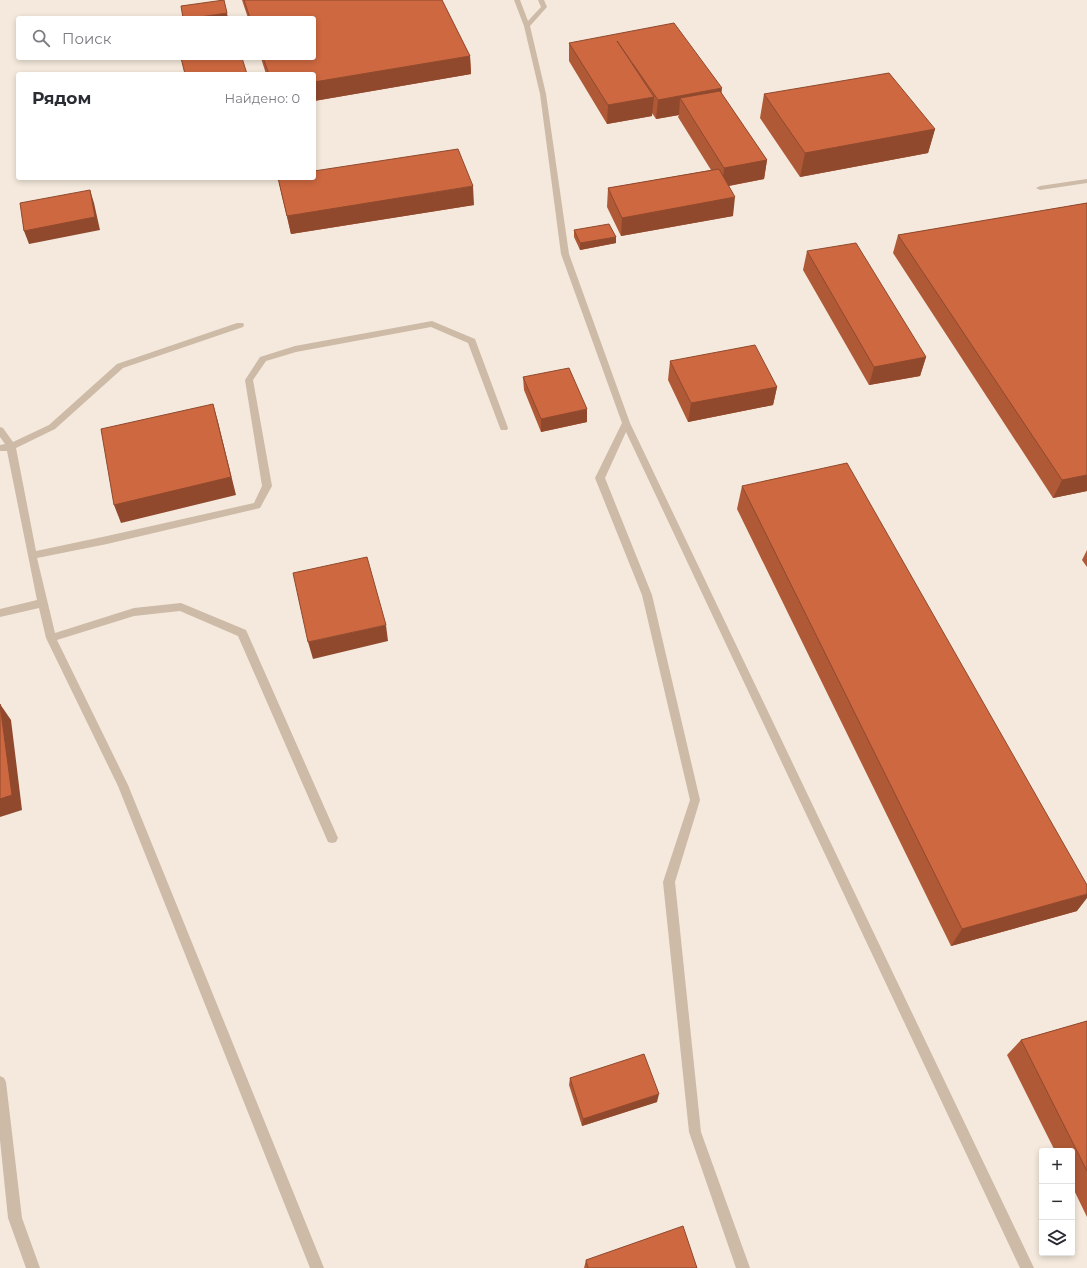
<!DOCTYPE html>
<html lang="ru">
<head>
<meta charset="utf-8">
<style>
	body { margin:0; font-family:Montserrat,sans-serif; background:#f2f2f3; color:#2b2b33 }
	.controls { position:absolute; right:12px; bottom:12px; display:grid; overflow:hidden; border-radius:4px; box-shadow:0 2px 6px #0003 }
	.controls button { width:36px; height:36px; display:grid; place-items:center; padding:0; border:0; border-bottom:1px solid #e1e1e2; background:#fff; color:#2b2b33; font:20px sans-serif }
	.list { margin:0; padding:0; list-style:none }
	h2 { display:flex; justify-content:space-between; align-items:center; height:52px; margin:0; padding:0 16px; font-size:17px }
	h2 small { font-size:13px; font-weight:400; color:#7c7c81 }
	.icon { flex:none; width:22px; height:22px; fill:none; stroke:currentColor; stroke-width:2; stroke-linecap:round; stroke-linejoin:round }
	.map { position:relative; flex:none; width:1087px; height:1268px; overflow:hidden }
	.search { position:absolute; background:#fff; box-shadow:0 2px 6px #0003; left:16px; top:16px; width:300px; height:44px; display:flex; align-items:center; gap:10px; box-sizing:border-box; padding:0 14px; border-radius:4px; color:#7c7c81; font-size:15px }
	.panel { position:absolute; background:#fff; box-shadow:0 2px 6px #0003; left:16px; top:72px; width:300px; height:108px; border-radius:4px }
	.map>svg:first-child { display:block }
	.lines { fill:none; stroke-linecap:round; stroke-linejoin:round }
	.service { fill:#cdbaa7; fill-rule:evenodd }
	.wall { fill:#b05937 }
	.shaded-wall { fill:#90492d }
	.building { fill:#cd6840; stroke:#90492d }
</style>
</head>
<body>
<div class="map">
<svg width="1087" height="1268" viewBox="0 0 1087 1268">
	<rect width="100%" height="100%" fill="#f4e9dc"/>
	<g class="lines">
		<!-- service -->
		<path class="service" d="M 514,0 L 520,0 L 528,21 L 541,7 L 538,0 L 544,0 L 547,7 L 530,26 L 546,94 L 569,254 L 630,423 L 1034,1268 L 1020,1268 L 626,432 L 605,478 L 652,595 L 700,800 L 675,882 L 701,1132 L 750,1268 L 736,1268 L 689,1132 L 663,882 L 690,800 L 642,595 L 595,478 L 622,423 L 561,254 L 540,94 L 524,26 Z
			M 1087,179 L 1087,183 L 1040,190 L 1036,188 L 1040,186 Z
			M 432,321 L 475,339 L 508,428 L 507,430 L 501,430 L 500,428 L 468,343 L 431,327 L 296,352 L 266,361 L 253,380 L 272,486 L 260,508 L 107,544 L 37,558 L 55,633 L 134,608 L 181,603 L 246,630 L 338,838 L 336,842 L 332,843 L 328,842 L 238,636 L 180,611 L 134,616 L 57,640 L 128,785 L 324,1268 L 310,1268 L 118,786 L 46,638 L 39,608 L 0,617 L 0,609 L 37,600 L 7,451 L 0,451 L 0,445 L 5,444 L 0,437 L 0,427 L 3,428 L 13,442 L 49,425 L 117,364 L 237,323 L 243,323 L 244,325 L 243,327 L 123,368 L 55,429 L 16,448 L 36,551 L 107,536 L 254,503 L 262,486 L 245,380 L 260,357 L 295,346 Z
			M 0,1076 L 4,1078 L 6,1082 L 22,1218 L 40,1268 L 26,1268 L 8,1218 L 0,1140 Z"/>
	</g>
	<!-- wall -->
	<path class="wall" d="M 242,0 L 442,0 L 470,56 L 471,74 L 314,101 L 314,74 L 266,74 L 261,58 L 314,58 L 314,18 L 248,18 Z
		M 569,43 L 721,93 L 767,160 L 764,179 L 729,186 L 733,216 L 621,236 L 607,207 L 608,188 L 711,170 L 678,117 L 679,115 L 656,119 L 652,113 L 652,116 L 607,124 L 569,61 Z
		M 764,94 L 935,129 L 928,153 L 800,177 L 760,118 Z
		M 278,178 L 474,205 L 291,234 L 282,196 Z
		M 1087,203 L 1087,491 L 1053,498 L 893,253 L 898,235 Z
		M 574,230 L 616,237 L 616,243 L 580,250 L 574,237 Z
		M 807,251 L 926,357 L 920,376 L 869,385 L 803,270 Z
		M 670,361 L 777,387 L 773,405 L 688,422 L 668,380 Z
		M 523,377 L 587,422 L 541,432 L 524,390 Z
		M 742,486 L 1077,911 L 951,946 L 737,509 Z
		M 1087,550 L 1087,567 L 1082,560 Z
		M 1087,1021 L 1087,1217 L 1072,1186 L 1072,1151 L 1055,1151 L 1007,1055 L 1021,1040 Z
		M 570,1078 L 657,1102 L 582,1126 L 569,1085 Z
		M 586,1260 L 697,1268 L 584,1268 Z"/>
	<!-- shaded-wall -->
	<path class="shaded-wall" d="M 227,13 L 228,18 L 193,18 Z
		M 470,56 L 471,74 L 314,101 L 314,82 Z
		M 722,88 L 720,107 L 680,98 L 679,115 L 656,119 L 658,100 Z
		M 654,97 L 652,116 L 607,124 L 608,105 Z
		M 935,129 L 928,153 L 800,177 L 805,153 Z
		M 767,160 L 764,179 L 722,187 L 724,168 Z
		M 473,186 L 474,205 L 291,234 L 287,216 Z
		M 90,190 L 94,203 L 100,230 L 29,244 L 24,231 Z
		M 735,197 L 733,216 L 621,236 L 622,218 Z
		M 616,237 L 616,243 L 580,250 L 580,243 Z
		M 926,357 L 920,376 L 869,385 L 874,367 Z
		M 777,387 L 773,405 L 688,422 L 691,403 Z
		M 213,404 L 218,422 L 236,495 L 121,523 L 114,505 Z
		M 587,409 L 587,422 L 541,432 L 541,419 Z
		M 1087,475 L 1087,491 L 1053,498 L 1062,480 Z
		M 386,625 L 388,641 L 313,659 L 308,642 Z
		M 0,704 L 11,720 L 22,810 L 0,817 Z
		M 1087,894 L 1087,898 L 1077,911 L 951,946 L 962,929 Z
		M 659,1094 L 657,1102 L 582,1126 L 583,1119 Z"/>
	<!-- building -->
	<path class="building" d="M 224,0 L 227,13 L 193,18 L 183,18 L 181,6 Z
		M 244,0 L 442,0 L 470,56 L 314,82 L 314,74 L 269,74 L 263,58 L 314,58 L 314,18 L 250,18 Z
		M 674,23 L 722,88 L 658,100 L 617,41 L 654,97 L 608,105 L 569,43 Z
		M 181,58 L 242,58 L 247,74 L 185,74 Z
		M 889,73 L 935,129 L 805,153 L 764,94 Z
		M 720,91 L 767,160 L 724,168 L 680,98 Z
		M 458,149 L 473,186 L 287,216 L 278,178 L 314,178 L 314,171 Z
		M 719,169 L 735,197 L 622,218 L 608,188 Z
		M 90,190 L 95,217 L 24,231 L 20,203 Z
		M 1087,203 L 1087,475 L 1062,480 L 898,235 Z
		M 609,224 L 616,237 L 580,243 L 574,230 Z
		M 856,243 L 926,357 L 874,367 L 807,251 Z
		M 755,345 L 777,387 L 691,403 L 670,361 Z
		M 569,368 L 587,409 L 541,419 L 523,377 Z
		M 213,404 L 231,477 L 114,505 L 101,429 Z
		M 847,463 L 1087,885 L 1087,894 L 962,929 L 742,486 Z
		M 367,557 L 386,625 L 308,642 L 293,573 Z
		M 0,704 L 12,795 L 0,799 Z
		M 1087,1021 L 1087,1171 L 1021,1040 Z
		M 644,1054 L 659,1094 L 583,1119 L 570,1078 Z
		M 683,1226 L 697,1268 L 588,1268 L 586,1260 Z"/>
</svg>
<div class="controls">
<button>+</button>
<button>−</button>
<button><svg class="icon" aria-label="layers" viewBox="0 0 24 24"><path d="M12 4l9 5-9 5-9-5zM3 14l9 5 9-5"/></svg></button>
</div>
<div class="search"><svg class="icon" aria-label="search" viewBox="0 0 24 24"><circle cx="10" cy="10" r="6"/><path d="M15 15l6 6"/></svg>Поиск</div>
<section class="panel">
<h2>Рядом<small>Найдено: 0</small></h2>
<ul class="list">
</ul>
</section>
</div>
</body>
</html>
